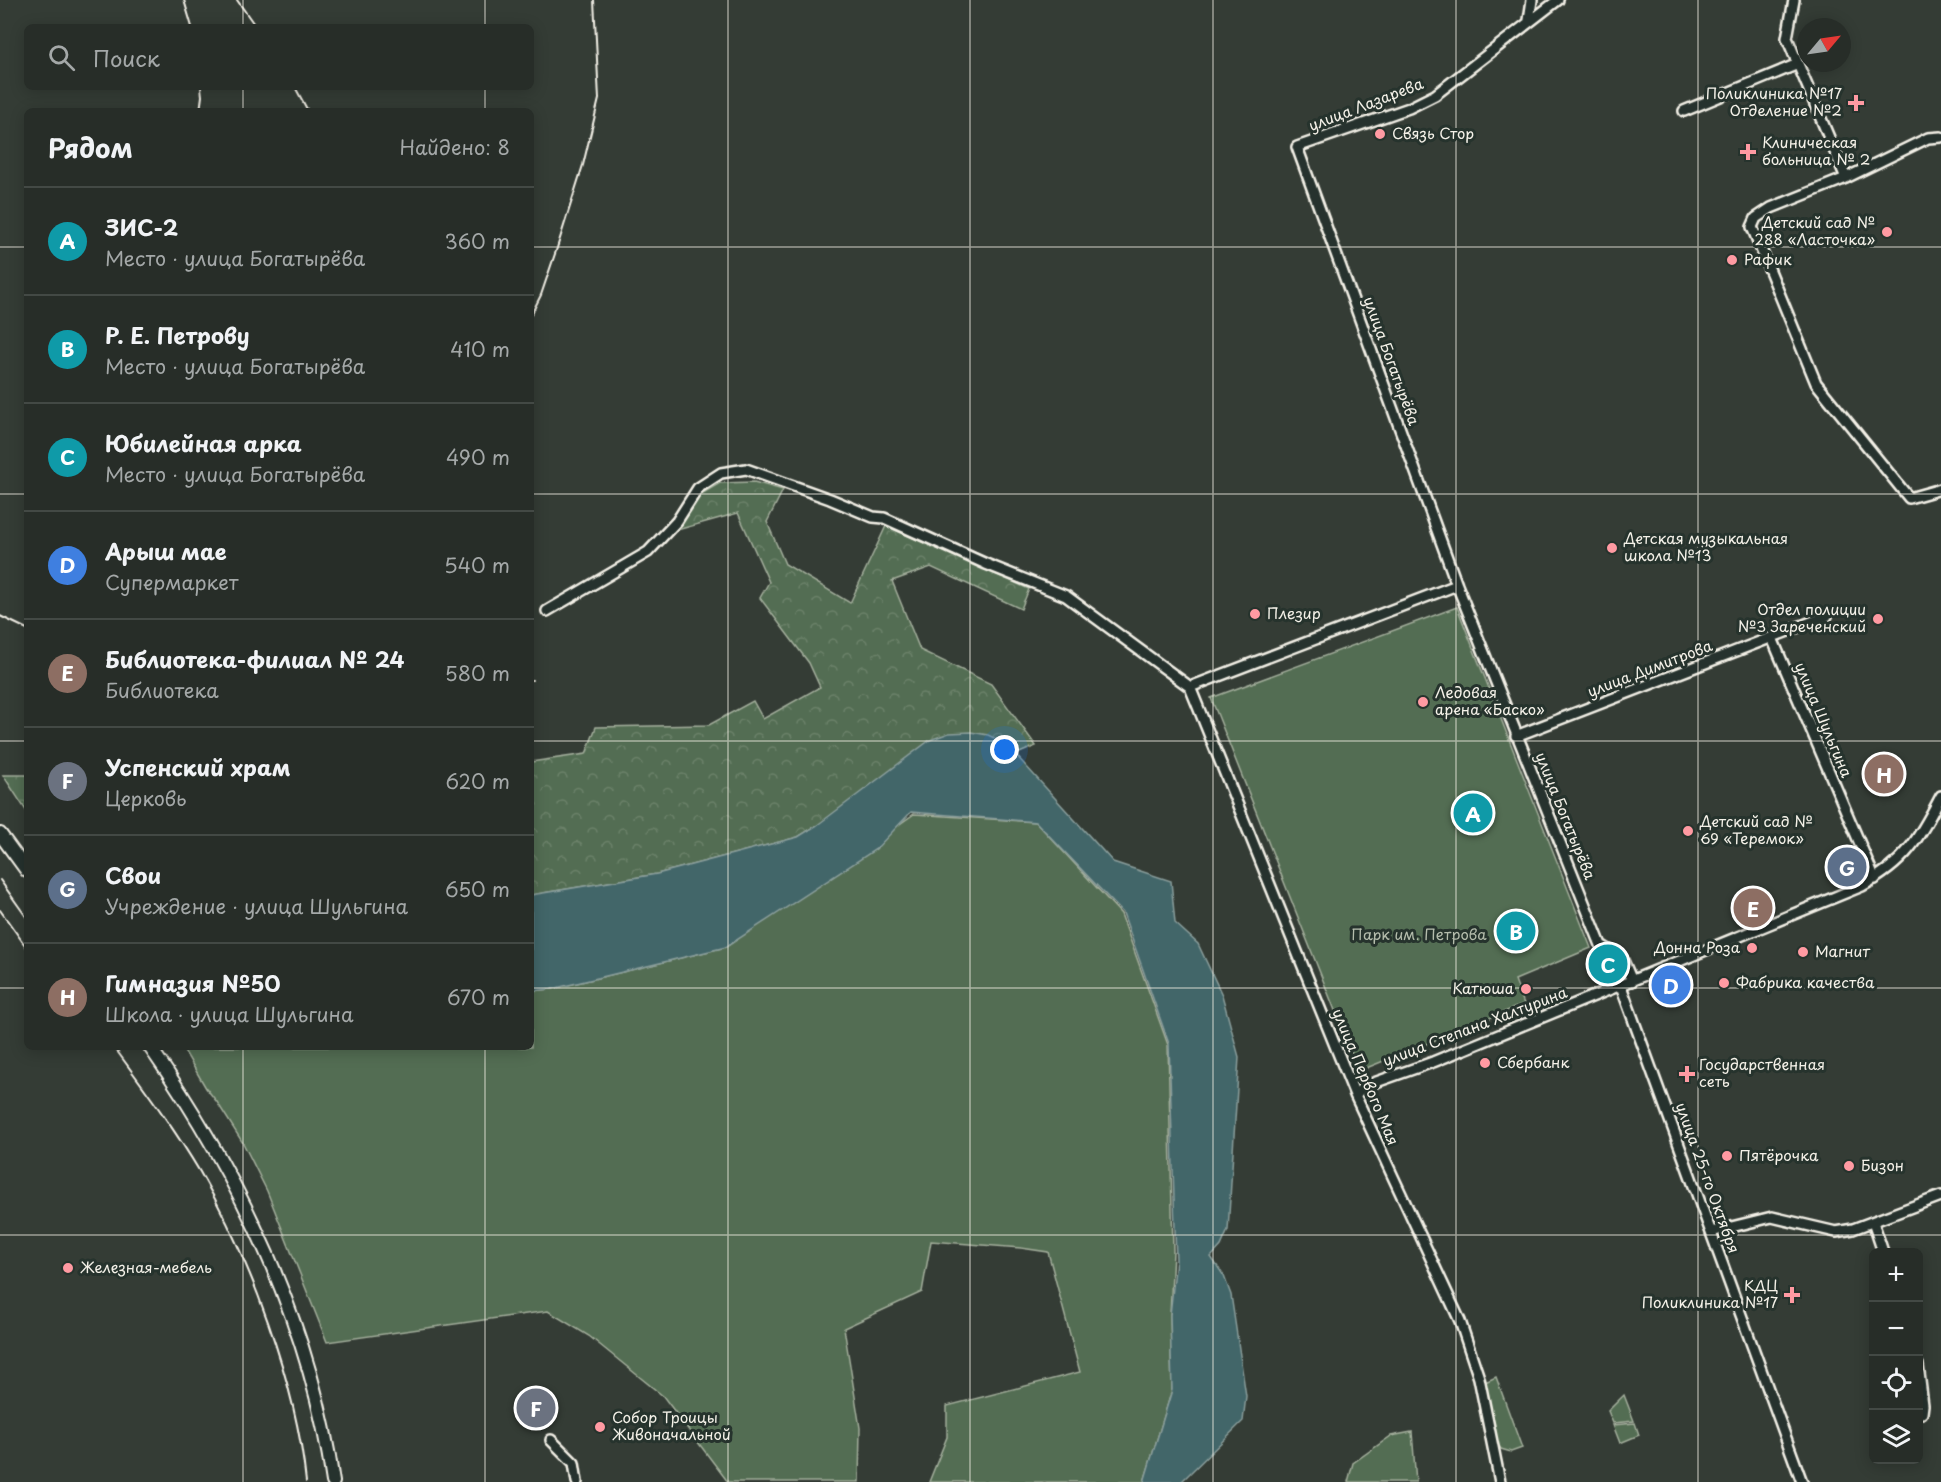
<!DOCTYPE html>
<html lang="ru">
<head>
<meta charset="utf-8">
<style>
	body { margin:0; font-family:"Playpen Sans",sans-serif; background:#2f3530; color:#f1f3f6 }
	.controls { position:absolute; right:18px; bottom:18px; display:grid; overflow:hidden; border-radius:9px; box-shadow:0 3px 15px #0003 }
	.controls button { width:54px; height:54px; display:grid; place-items:center; padding:0; border:0; border-bottom:2px solid #434945; background:#272d28; color:#f1f3f6; font:30px sans-serif }
	.compass { position:absolute; left:1797px; top:18px; width:54px; height:54px; border-radius:50%; background:#272d28; box-shadow:0 3px 15px #0003; rotate:61deg }
	.you { position:absolute; left:1005px; top:750px; width:21px; height:21px; margin:-15px; border:4px solid #fff; border-radius:50%; background:#1a73e8; box-shadow:0 0 0 9px #1a73e833 }
	.badge { display:grid; place-items:center; width:39px; height:39px; border-radius:50%; background:#e69b98; color:#fff; font-size:20px; font-weight:700 }
	.pin { position:absolute; translate:-50% -50%; border:3px solid #fff; box-shadow:0 2px 6px #0006 }
	.list { margin:0; padding:0; list-style:none }
	h2 { display:flex; justify-content:space-between; align-items:center; height:78px; margin:0; padding:0 24px; font-size:26px }
	h2 small { font-size:20px; font-weight:400; color:#a4a8a8 }
	.list li { display:grid; grid-template-columns:39px 1fr auto; gap:18px; align-items:center; box-sizing:border-box; height:108px; padding:0 24px; border-top:2px solid #434945 }
	.list b { display:block; font-size:22px; white-space:nowrap }
	.list p { margin:0; font-size:20px; white-space:nowrap; color:#a4a8a8 }
	.list em { font-size:20px; font-style:normal; color:#a4a8a8 }
	.icon { flex:none; width:33px; height:33px; fill:none; stroke:currentColor; stroke-width:2; stroke-linecap:round; stroke-linejoin:round }
	.map { position:relative; flex:none; width:1941px; height:1482px; overflow:hidden }
	.search { position:absolute; background:#272d28; box-shadow:0 3px 15px #0003; left:24px; top:24px; width:510px; height:66px; display:flex; align-items:center; gap:15px; box-sizing:border-box; padding:0 21px; border-radius:9px; color:#a4a8a8; font-size:22px }
	.panel { position:absolute; background:#272d28; box-shadow:0 3px 15px #0003; left:24px; top:108px; width:510px; height:942px; border-radius:9px }
	.map>svg:first-child { display:block }
	.green { fill:#536d52; stroke:#a4af9d; stroke-width:1.5 }
	.forest { fill:url(#forest-crowns); stroke:#a4af9d; stroke-width:1.5 }
	.water { fill:#436669; stroke:#8a9e9c; stroke-width:1.5 }
	.lines { fill:none; stroke-linecap:round; stroke-linejoin:round }
	.minor-casing { stroke:#f4f1e8; stroke-width:14 }
	.major-casing { stroke:#f4f1e8; stroke-width:16 }
	.minor { stroke:#26332d; stroke-width:9 }
	.major { stroke:#26332d; stroke-width:12 }
	.rail { stroke:#f4f1e8; stroke-width:2 }
	.grid { fill:none; stroke:#f4f1e8; stroke-width:1.5; stroke-opacity:0.55 }
	.poi-dot { fill:#ff9aa2; stroke:#26332d; stroke-width:2 }
	.labels { text-anchor:middle; stroke-width:6; stroke-linejoin:round; paint-order:stroke }
	.poi-label { font-size:15px; fill:#f4f1e8; stroke:#26332d; text-anchor:start }
	.street-label { font-size:15px; fill:#f4f1e8; stroke:#26332d }
	.park-label { font-size:15px; fill:#b4bcac; stroke:#26332d }
</style>
</head>
<body>
<div class="map">
<svg width="1941" height="1482" viewBox="0 0 1941 1482">
	<defs>
		<pattern id="forest-crowns" width="20" height="18" patternUnits="userSpaceOnUse" patternTransform="scale(1.5)"><rect width="20" height="18" fill="#536d52"/><path d="M2 6a3 3 0 1 1 6 0M12 15a3 3 0 1 1 6 0" fill="none" stroke="#6c826b"/></pattern>
	</defs>
	<rect width="100%" height="100%" fill="#343c35"/>
	<filter id="ink" filterUnits="userSpaceOnUse"><feTurbulence type="fractalNoise" baseFrequency=".0167" numOctaves="2"/><feDisplacementMap in="SourceGraphic" scale="12" xChannelSelector="R" yChannelSelector="G"/><feConvolveMatrix kernelMatrix="1 2 1 2 8 2 1 2 1" color-interpolation-filters="sRGB"/></filter>
	<g filter="url(#ink)">
		<!-- green -->
		<path class="green" d="M 1457,607 L 1591,948 L 1515,980 L 1524,1004 L 1359,1071 L 1211,698 Z
			M 914,814 L 1036,822 L 1121,914 L 1168,1045 L 1173,1251 L 1170,1315 L 1172,1390 L 1144,1482 L 929,1482 L 947,1437 L 947,1406 L 1080,1372 L 1048,1252 L 1021,1248 L 931,1241 L 922,1292 L 844,1328 L 860,1428 L 859,1482 L 728,1482 L 663,1396 L 589,1336 L 548,1311 L 327,1342 L 267,1191 L 243,1143 L 217,1102 L 206,1088 L 182,1047 L 531,1047 L 531,991 L 552,989 L 726,947 Z
			M 1496,1377 L 1522,1448 L 1511,1452 L 1501,1449 L 1496,1441 L 1483,1383 Z
			M 1624,1395 L 1634,1421 L 1613,1423 L 1608,1411 Z
			M 1635,1423 L 1639,1435 L 1620,1443 L 1613,1425 Z
			M 1412,1432 L 1416,1482 L 1348,1482 L 1353,1463 L 1391,1436 Z"/>
		<!-- forest -->
		<path class="forest" d="M 754,482 L 783,490 L 767,522 L 785,564 L 850,603 L 886,526 L 1029,589 L 1021,609 L 931,567 L 892,581 L 920,650 L 991,684 L 1036,746 L 1017,754 L 1005,743 L 816,826 L 798,837 L 657,874 L 531,895 L 531,762 L 586,754 L 596,727 L 709,725 L 753,701 L 763,719 L 820,687 L 809,663 L 760,598 L 769,582 L 738,513 L 677,530 L 696,497 L 720,483 Z
			M 3,775 L 27,775 L 27,812 Z"/>
		<!-- water -->
		<path class="water" d="M 971,732 L 988,735 L 1005,743 L 1113,862 L 1171,881 L 1175,923 L 1198,944 L 1222,995 L 1239,1057 L 1228,1230 L 1221,1246 L 1211,1257 L 1224,1276 L 1231,1295 L 1246,1396 L 1243,1421 L 1181,1482 L 1144,1482 L 1172,1390 L 1170,1315 L 1176,1260 L 1169,1044 L 1123,913 L 1036,822 L 911,812 L 876,849 L 726,947 L 552,989 L 531,991 L 531,895 L 657,874 L 798,837 L 816,826 L 930,740 L 949,733 Z"/>
		<g class="lines">
			<!-- minor casing -->
			<g class="minor-casing">
				<path id="minor" d="M 1558,0 L 1435,95 L 1409,108 L 1297,147 L 1457,585 L 1601,945 L 1622,958 L 1632,981
					M 1794,0 L 1787,38 L 1846,178
					M 1529,20 L 1532,0
					M 1684,111 L 1798,64
					M 1941,137 L 1928,138 L 1846,178 L 1771,208 L 1756,218 L 1752,227 L 1816,383 L 1909,498 L 1941,489
					M 547,611 L 648,552 L 677,521 L 698,488 L 721,473 L 746,469 L 830,499 L 873,517 L 884,518 L 986,564 L 1066,596 L 1190,687
					M 1772,638 L 1875,879
					M 1190,687 L 1355,1095 L 1460,1321 L 1479,1378 L 1500,1482
					M 1190,687 L 1457,585
					M 1516,736 L 1827,616
					M 1621,986 L 1802,1482
					M 1355,1095 L 1365,1086 L 1433,1062 L 1862,886 C 1906,862 1918,840 1941,796
					M 1873,1222 L 1883,1252
					M 1711,1232 L 1772,1217 L 1836,1232 L 1853,1229 L 1941,1196
					M 1918,1365 L 1923,1405 L 1922,1413
					M 551,1440 L 574,1463 L 577,1482"/>
			</g>
			<!-- major casing -->
			<g class="major-casing">
				<path id="major" d="M 0,834 L 27,871
					M 150,1047 C 240,1176 311,1325 333,1482"/>
			</g>
			<!-- minor -->
			<use href="#minor" class="minor"/>
			<!-- major -->
			<use href="#major" class="major"/>
			<!-- rail -->
			<path class="rail" d="M 184,0 L 192,27
				M 237,0 L 256,27
				M 295,87 L 308,111
				M 200,111 L 202,96 L 201,87
				M 531,315 L 541,295 L 557,248 L 583,165 L 599,99 L 594,0
				M 0,616 L 27,629
				M 531,680 L 532,680
				M 0,880 L 27,918
				M 0,910 L 27,948
				M 114,1047 C 144,1088 174,1128 200,1172 C 250,1258 296,1383 306,1482"/>
		</g>
	</g>
	<!-- grid -->
	<path class="grid" d="M 243,0 L 243,27M 485,0 L 485,27M 728,0 L 728,1482M 970,0 L 970,1482M 1213,0 L 1213,1482M 1456,0 L 1456,1482M 1698,0 L 1698,1482M 243,87 L 243,111M 485,87 L 485,111M 0,247 L 27,247M 531,247 L 1941,247M 0,494 L 27,494M 531,494 L 1941,494M 0,741 L 27,741M 531,741 L 1941,741M 0,988 L 27,988M 531,988 L 1941,988M 243,1047 L 243,1482M 485,1047 L 485,1482M 0,1235 L 1941,1235"/>
	<!-- markers -->
	<g class="poi-dot">
		<path d="M1853 94h6v6h6v6h-6v6h-6v-6h-6v-6h6z"/>
		<circle cx="1380" cy="134" r="6"/>
		<path d="M1745 143h6v6h6v6h-6v6h-6v-6h-6v-6h6z"/>
		<circle cx="1887" cy="232" r="6"/>
		<circle cx="1732" cy="260" r="6"/>
		<circle cx="1612" cy="548" r="6"/>
		<circle cx="1255" cy="614" r="6"/>
		<circle cx="1878" cy="619" r="6"/>
		<circle cx="1423" cy="702" r="6"/>
		<circle cx="1688" cy="831" r="6"/>
		<circle cx="1752" cy="948" r="6"/>
		<circle cx="1803" cy="952" r="6"/>
		<circle cx="1724" cy="983" r="6"/>
		<circle cx="1526" cy="989" r="6"/>
		<circle cx="1485" cy="1063" r="6"/>
		<path d="M1684 1065h6v6h6v6h-6v6h-6v-6h-6v-6h6z"/>
		<circle cx="1727" cy="1156" r="6"/>
		<circle cx="1849" cy="1166" r="6"/>
		<circle cx="68" cy="1268" r="6"/>
		<path d="M1789 1286h6v6h6v6h-6v6h-6v-6h-6v-6h6z"/>
		<circle cx="600" cy="1427" r="6"/>
	</g>
	<g class="labels">
		<!-- poi labels -->
		<g class="poi-label">
			<text x="1842" y="99" text-anchor="end">Поликлиника №17<tspan x="1842" dy="17">Отделение №2</tspan></text>
			<text x="1392" y="139">Связь Стор</text>
			<text x="1762" y="148">Клиническая<tspan x="1762" dy="17">больница № 2</tspan></text>
			<text x="1875" y="228" text-anchor="end">Детский сад №<tspan x="1875" dy="17">288 «Ласточка»</tspan></text>
			<text x="1744" y="265">Рафик</text>
			<text x="1624" y="544">Детская музыкальная<tspan x="1624" dy="17">школа №13</tspan></text>
			<text x="1866" y="615" text-anchor="end">Отдел полиции<tspan x="1866" dy="17">№3 Зареченский</tspan></text>
			<text x="1267" y="619">Плезир</text>
			<text x="1435" y="698">Ледовая<tspan x="1435" dy="17">арена «Баско»</tspan></text>
			<text x="1700" y="827">Детский сад №<tspan x="1700" dy="17">69 «Теремок»</tspan></text>
			<text x="1740" y="953" text-anchor="end">Донна Роза</text>
			<text x="1815" y="957">Магнит</text>
			<text x="1736" y="988">Фабрика качества</text>
			<text x="1514" y="994" text-anchor="end">Катюша</text>
			<text x="1497" y="1068">Сбербанк</text>
			<text x="1699" y="1070">Государственная<tspan x="1699" dy="17">сеть</tspan></text>
			<text x="1739" y="1161">Пятёрочка</text>
			<text x="1861" y="1171">Бизон</text>
			<text x="80" y="1273">Железная-мебель</text>
			<text x="1778" y="1291" text-anchor="end">КДЦ<tspan x="1778" dy="17">Поликлиника №17</tspan></text>
			<text x="612" y="1423">Собор Троицы<tspan x="612" dy="17">Живоначальной</tspan></text>
		</g>
		<!-- street labels -->
		<g class="street-label">
			<text transform="translate(1366 105) rotate(-21)" y="5">улица Лазарева</text>
			<text transform="translate(1391 361) rotate(70)" y="5">улица Богатырёва</text>
			<text transform="translate(1650 669) rotate(-21)" y="5">улица Димитрова</text>
			<text transform="translate(1823 720) rotate(67)" y="5">улица Шульгина</text>
			<text transform="translate(1565 816) rotate(68)" y="5">улица Богатырёва</text>
			<text transform="translate(1475 1027) rotate(-21)" y="5">улица Степана Халтурина</text>
			<text transform="translate(1365 1077) rotate(67)" y="5">улица Первого Мая</text>
			<text transform="translate(1707 1178) rotate(70)" y="5">улица 25-го Октября</text>
		</g>
		<!-- park labels -->
		<g class="park-label">
			<text x="1419" y="940">Парк им. Петрова</text>
		</g>
	</g>
</svg>
<div class="controls">
<button>+</button>
<button>−</button>
<button><svg class="icon" aria-label="locate" viewBox="0 0 24 24"><circle cx="12" cy="12" r="6"/><path d="M12 2v4M12 18v4M2 12h4M18 12h4"/></svg></button>
<button><svg class="icon" aria-label="layers" viewBox="0 0 24 24"><path d="M12 4l9 5-9 5-9-5zM3 14l9 5 9-5"/></svg></button>
</div>
<svg class="compass" viewBox="-18 -18 36 36"><path d="M0-13l5 13h-10z" fill="#e53935"/><path d="M0 13l5-13h-10z" fill="#a4a8a8"/></svg>
<div class="you"></div>
<div class="pin badge" style="left:1473px;top:813px;background:#0f9aa8">A</div>
<div class="pin badge" style="left:1516px;top:931px;background:#0f9aa8">B</div>
<div class="pin badge" style="left:1608px;top:964px;background:#0f9aa8">C</div>
<div class="pin badge" style="left:1671px;top:985px;background:#3f7fe0">D</div>
<div class="pin badge" style="left:1753px;top:908px;background:#8d6e63">E</div>
<div class="pin badge" style="left:536px;top:1408px;background:#6b7280">F</div>
<div class="pin badge" style="left:1847px;top:867px;background:#5c6f8a">G</div>
<div class="pin badge" style="left:1884px;top:774px;background:#8d6e63">H</div>
<div class="search"><svg class="icon" aria-label="search" viewBox="0 0 24 24"><circle cx="10" cy="10" r="6"/><path d="M15 15l6 6"/></svg>Поиск</div>
<section class="panel">
<h2>Рядом<small>Найдено: 8</small></h2>
<ul class="list">
<li><span class="badge" style="background:#0f9aa8">A</span><div><b>ЗИС-2</b><p>Место · улица Богатырёва</p></div><em>360 m</em></li>
<li><span class="badge" style="background:#0f9aa8">B</span><div><b>Р. Е. Петрову</b><p>Место · улица Богатырёва</p></div><em>410 m</em></li>
<li><span class="badge" style="background:#0f9aa8">C</span><div><b>Юбилейная арка</b><p>Место · улица Богатырёва</p></div><em>490 m</em></li>
<li><span class="badge" style="background:#3f7fe0">D</span><div><b>Арыш мае</b><p>Супермаркет</p></div><em>540 m</em></li>
<li><span class="badge" style="background:#8d6e63">E</span><div><b>Библиотека-филиал № 24</b><p>Библиотека</p></div><em>580 m</em></li>
<li><span class="badge" style="background:#6b7280">F</span><div><b>Успенский храм</b><p>Церковь</p></div><em>620 m</em></li>
<li><span class="badge" style="background:#5c6f8a">G</span><div><b>Свои</b><p>Учреждение · улица Шульгина</p></div><em>650 m</em></li>
<li><span class="badge" style="background:#8d6e63">H</span><div><b>Гимназия №50</b><p>Школа · улица Шульгина</p></div><em>670 m</em></li>
</ul>
</section>
</div>
</body>
</html>
